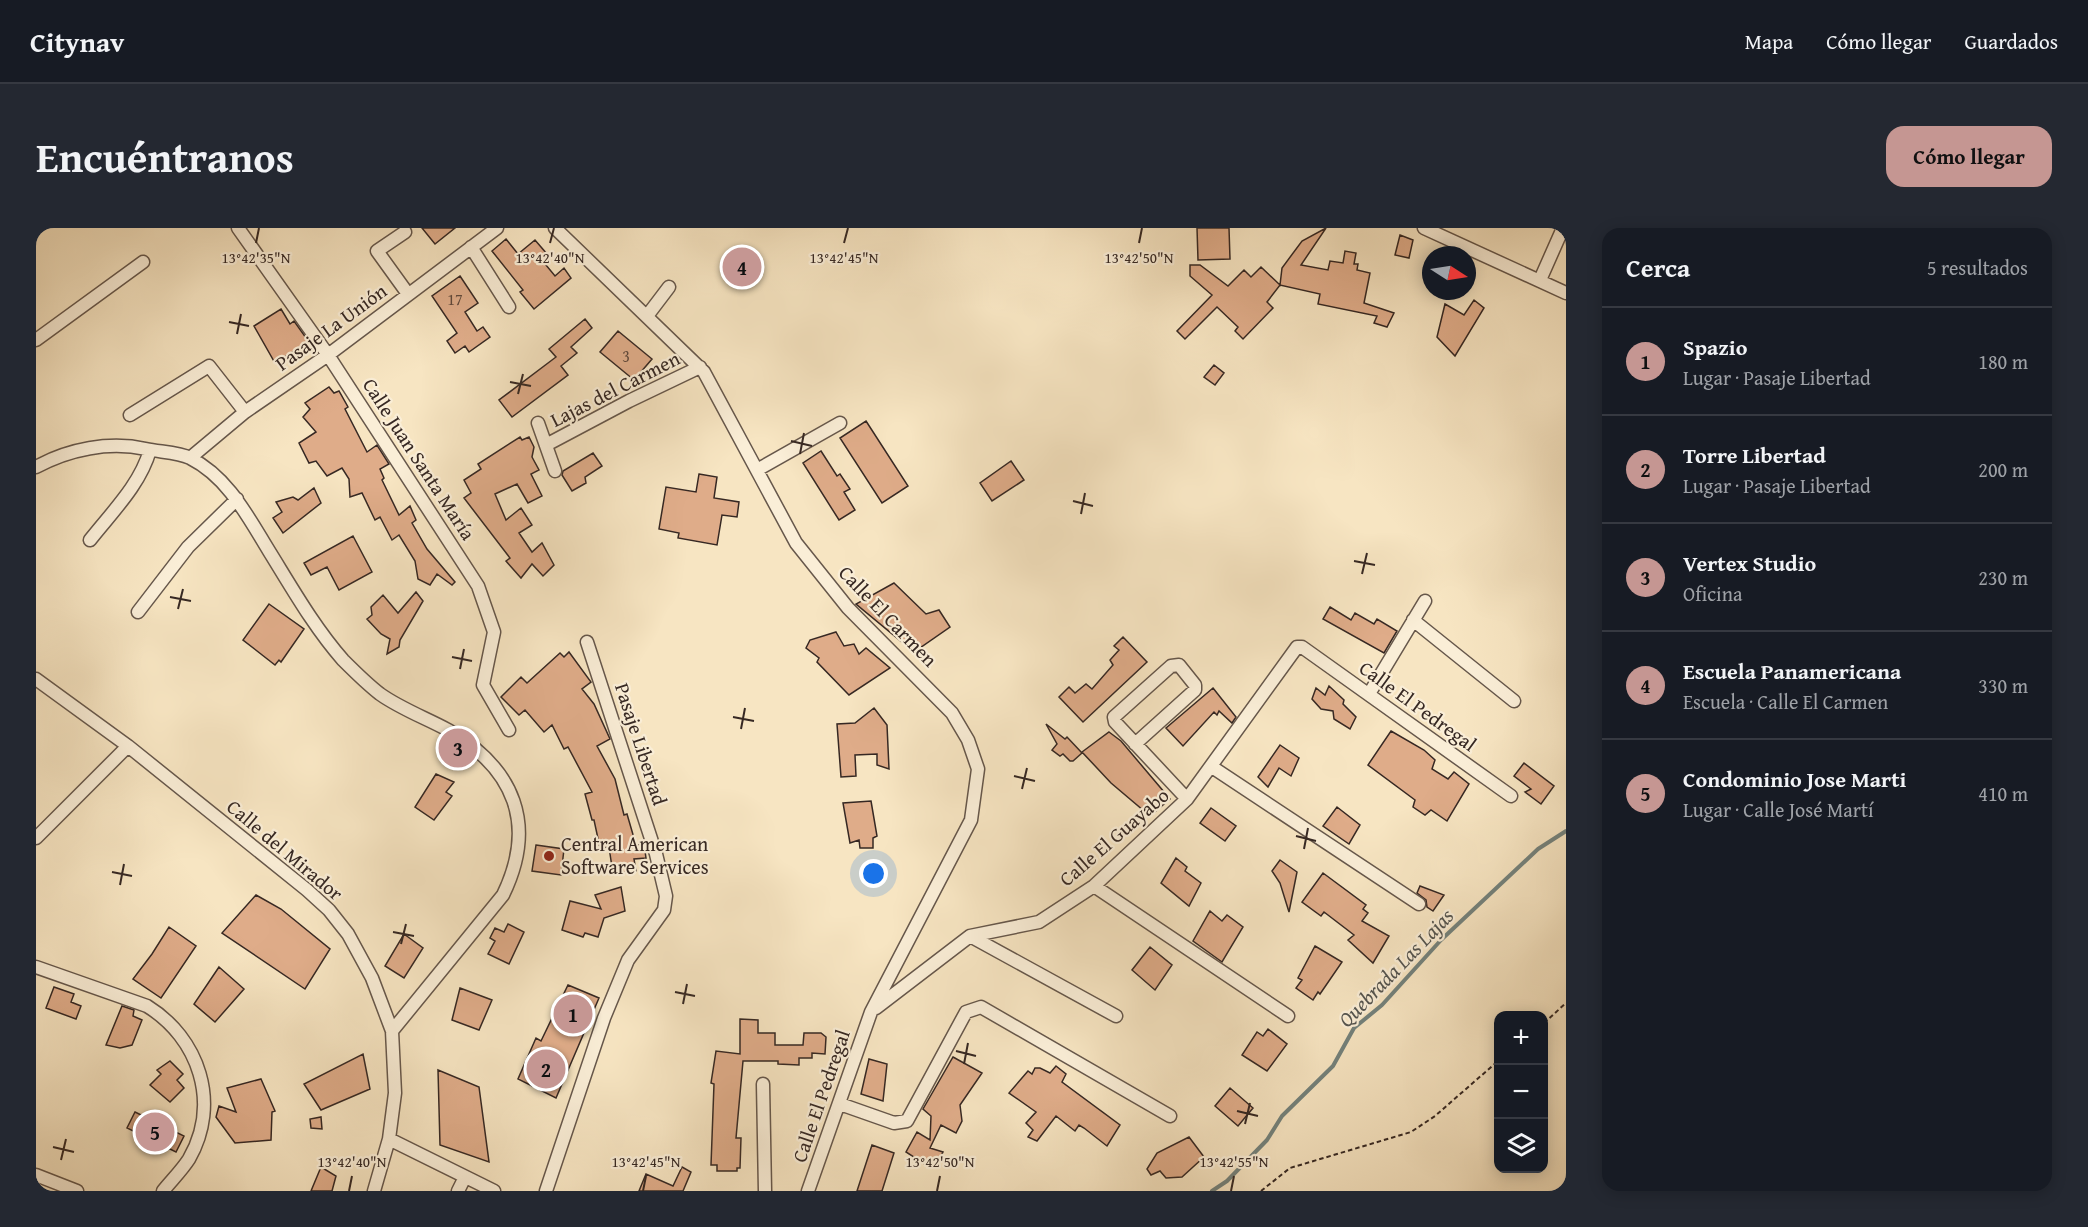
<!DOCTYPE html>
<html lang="es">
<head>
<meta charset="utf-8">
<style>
	body { margin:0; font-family:"Gentium Book Plus",serif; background:#242831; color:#f1f3f6 }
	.controls { position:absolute; right:18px; bottom:18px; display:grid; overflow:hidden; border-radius:12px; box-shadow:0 3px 15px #0003 }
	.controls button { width:54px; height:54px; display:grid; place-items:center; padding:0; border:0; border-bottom:2px solid #363941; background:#171b24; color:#f1f3f6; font:30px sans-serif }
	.compass { position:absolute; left:1386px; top:18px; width:54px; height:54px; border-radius:50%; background:#171b24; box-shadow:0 3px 15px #0003; rotate:102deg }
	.you { position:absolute; left:838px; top:646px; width:21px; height:21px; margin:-15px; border:4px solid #fff; border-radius:50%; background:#1a73e8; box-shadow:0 0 0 9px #1a73e833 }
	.badge { display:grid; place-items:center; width:39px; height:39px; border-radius:50%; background:#c59692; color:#111; font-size:20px; font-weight:700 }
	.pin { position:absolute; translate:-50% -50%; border:3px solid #fff; box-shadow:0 2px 6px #0006 }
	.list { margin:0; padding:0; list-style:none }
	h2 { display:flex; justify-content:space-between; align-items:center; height:78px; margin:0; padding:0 24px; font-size:26px }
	h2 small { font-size:20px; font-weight:400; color:#9ea1a6 }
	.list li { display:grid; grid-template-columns:39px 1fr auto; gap:18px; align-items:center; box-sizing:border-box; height:108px; padding:0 24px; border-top:2px solid #363941 }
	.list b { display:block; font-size:22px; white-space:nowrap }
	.list p { margin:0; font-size:20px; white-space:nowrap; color:#9ea1a6 }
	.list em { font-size:20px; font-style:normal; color:#9ea1a6 }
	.icon { flex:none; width:33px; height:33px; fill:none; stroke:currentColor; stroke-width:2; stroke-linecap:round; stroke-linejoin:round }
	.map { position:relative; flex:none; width:1530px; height:963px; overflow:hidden; border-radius:18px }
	header { display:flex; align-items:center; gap:36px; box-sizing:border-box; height:84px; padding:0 30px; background:#171b24; border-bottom:2px solid #363941 }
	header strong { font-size:28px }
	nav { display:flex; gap:33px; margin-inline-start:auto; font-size:21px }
	.intro { display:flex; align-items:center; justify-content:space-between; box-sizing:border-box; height:144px; padding:0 36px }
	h1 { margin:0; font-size:42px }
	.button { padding:15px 27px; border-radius:18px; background:#c59692; color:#111; font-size:21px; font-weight:700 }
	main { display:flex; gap:36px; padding:0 36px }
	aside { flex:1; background:#171b24; border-radius:18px; box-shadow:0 3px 15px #0003 }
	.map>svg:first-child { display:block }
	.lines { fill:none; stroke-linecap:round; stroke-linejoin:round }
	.stream { stroke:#74827c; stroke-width:4 }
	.building { fill:#dfac89; stroke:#362823; stroke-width:1.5 }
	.minor-casing { stroke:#66574b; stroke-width:15 }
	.path { stroke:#362823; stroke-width:2; stroke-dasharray:4.5 3; stroke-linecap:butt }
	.minor { stroke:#faeed7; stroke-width:12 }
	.ticks { fill:none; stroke:#362823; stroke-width:2 }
	.poi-dot { fill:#8f2418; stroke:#faeed7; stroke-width:2 }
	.labels { text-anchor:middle; stroke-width:4.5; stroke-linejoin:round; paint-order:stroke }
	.number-label { font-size:16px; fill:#60493c }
	.street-label { font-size:20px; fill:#362823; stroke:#faeed7 }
	.poi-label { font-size:20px; fill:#362823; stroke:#faeed7; text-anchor:start }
	.water-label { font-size:21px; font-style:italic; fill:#555550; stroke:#faeed7 }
	.ticks-label { font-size:15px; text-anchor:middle; fill:#362823; stroke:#faeed7; stroke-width:4.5; stroke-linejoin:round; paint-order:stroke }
</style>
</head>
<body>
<header>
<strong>Citynav</strong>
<nav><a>Mapa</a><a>Cómo llegar</a><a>Guardados</a></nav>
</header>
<div class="intro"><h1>Encuéntranos</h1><a class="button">Cómo llegar</a></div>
<main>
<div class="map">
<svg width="1530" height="963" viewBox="0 0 1530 963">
	<rect width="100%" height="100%" fill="#f7e5c2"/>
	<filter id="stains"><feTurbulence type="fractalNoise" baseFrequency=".00333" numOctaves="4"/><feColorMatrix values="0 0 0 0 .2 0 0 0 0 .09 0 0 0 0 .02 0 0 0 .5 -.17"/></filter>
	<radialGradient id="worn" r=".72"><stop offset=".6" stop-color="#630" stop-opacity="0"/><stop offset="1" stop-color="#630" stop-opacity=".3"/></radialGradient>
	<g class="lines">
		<!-- stream -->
		<path class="stream" d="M 1176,963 L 1191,953 L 1231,912 L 1246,888 L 1297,838 L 1318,800 L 1346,777 L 1405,712 L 1502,621 L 1530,603"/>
	</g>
	<!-- building -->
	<path class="building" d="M 386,0 L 419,0 L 399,16 Z
		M 1161,0 L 1193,0 L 1194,31 L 1162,32 Z
		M 1290,0 L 1265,37 L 1292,42 L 1294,33 L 1307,35 L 1309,23 L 1320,25 L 1318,36 L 1322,36 L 1321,42 L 1334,45 L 1328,75 L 1358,85 L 1351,99 L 1338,95 L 1341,88 L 1282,76 L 1284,66 L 1244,57 L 1231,74 L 1237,80 L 1207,111 L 1199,103 L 1202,99 L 1181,79 L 1149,111 L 1141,103 L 1176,67 L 1154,48 L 1154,37 L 1164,37 L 1192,58 L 1208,42 L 1215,49 L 1225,39 L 1244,57 L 1246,40 L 1266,13 Z
		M 1364,7 L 1377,12 L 1373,30 L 1359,27 Z
		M 470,11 L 482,26 L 499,12 L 511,26 L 505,31 L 519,48 L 528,40 L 535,50 L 498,81 L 484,64 L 487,62 L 456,23 Z
		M 424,48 L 442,75 L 429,84 L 441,103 L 447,99 L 454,109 L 433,124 L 429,118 L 419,125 L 411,113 L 421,105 L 396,68 Z
		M 1438,72 L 1448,80 L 1419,128 L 1401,109 L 1409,76 L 1428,87 Z
		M 245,81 L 254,96 L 258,93 L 273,114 L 239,135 L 218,98 Z
		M 549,91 L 556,100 L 535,119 L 541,125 L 525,138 L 532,147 L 476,189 L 463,172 L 520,129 L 513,121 Z
		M 582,103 L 616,131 L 598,152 L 564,124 Z
		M 1178,137 L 1188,145 L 1179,157 L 1168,149 Z
		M 293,159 L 298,165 L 303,163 L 312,179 L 309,181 L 331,224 L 341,217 L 353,236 L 344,241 L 348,250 L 346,252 L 363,287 L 374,278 L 380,292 L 376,295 L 391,321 L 419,354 L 416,357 L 401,346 L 394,357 L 382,351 L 379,333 L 363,307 L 356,312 L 344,289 L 339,292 L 326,265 L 314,269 L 313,251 L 306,240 L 291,248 L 280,233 L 273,235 L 263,215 L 280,204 L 267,189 L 274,181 L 269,175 Z
		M 830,193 L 872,258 L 846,275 L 804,210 Z
		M 484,209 L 486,212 L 493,209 L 498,219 L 496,229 L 503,242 L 495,246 L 506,268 L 492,275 L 481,256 L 459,266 L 470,292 L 485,280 L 496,297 L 483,305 L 496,324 L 506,315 L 518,337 L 507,348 L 496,336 L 485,350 L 470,333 L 474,330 L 428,270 L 435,265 L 428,252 L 445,241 L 442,236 Z
		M 785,223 L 801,248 L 804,246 L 814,261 L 808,264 L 819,282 L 803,292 L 767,235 Z
		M 557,225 L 566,238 L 549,249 L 550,255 L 536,263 L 526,247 L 527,243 Z
		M 975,233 L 988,252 L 956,273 L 944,255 Z
		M 663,246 L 681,249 L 678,270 L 703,274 L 701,289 L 686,287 L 681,317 L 642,310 L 643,305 L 623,301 L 630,259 L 660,264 Z
		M 278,260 L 285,275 L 247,305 L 237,290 L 246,284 L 240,274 L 257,269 L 262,272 Z
		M 317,308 L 336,344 L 303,362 L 291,339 L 275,347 L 268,335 Z
		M 858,355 L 890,386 L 903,382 L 914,399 L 878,424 L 820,376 Z
		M 380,364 L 387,373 L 364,412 L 363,419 L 351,426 L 354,411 L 345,406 L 331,391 L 336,387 L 335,379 L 347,367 L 362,385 Z
		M 233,376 L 268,401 L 245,434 L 243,432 L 239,437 L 207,412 Z
		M 1294,379 L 1315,392 L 1319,385 L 1338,396 L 1341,391 L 1361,403 L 1348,425 L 1287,391 Z
		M 800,404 L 808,418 L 818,416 L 823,426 L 830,420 L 854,440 L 813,467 L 781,434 L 783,430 L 770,420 L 774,412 Z
		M 1087,409 L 1111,434 L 1047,494 L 1023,469 L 1033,459 L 1039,465 L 1050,456 L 1056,461 L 1077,437 L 1074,432 L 1083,422 L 1078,418 Z
		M 533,424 L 555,454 L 546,461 L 558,476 L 574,511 L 561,518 L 579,551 L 588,587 L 591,586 L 600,617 L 608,616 L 610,630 L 598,631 L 600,643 L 577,646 L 573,619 L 564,620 L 558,592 L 556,592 L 549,566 L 556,564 L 532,519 L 528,521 L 516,497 L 508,504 L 489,482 L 483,487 L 465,469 L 485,449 L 491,455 L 524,425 L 528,429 Z
		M 1293,458 L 1308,472 L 1307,476 L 1320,489 L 1314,501 L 1298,491 L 1297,483 L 1285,481 L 1276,471 L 1280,460 L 1289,467 Z
		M 1177,460 L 1200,489 L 1196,495 L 1183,483 L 1181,487 L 1178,484 L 1147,518 L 1130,500 Z
		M 838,480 L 851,497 L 853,541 L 841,537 L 841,526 L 819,527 L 820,548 L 805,549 L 801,496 L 819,495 Z
		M 1010,496 L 1029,511 L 1031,509 L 1046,525 L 1037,533 L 1034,533 L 1027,526 L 1024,528 L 1016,522 L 1021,516 Z
		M 1355,503 L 1388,522 L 1399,532 L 1396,541 L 1412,551 L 1418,544 L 1433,556 L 1411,593 L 1395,582 L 1389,587 L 1377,579 L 1379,572 L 1332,537 Z
		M 1073,504 L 1085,513 L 1134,571 L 1114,588 L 1075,555 L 1046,524 Z
		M 1244,517 L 1263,530 L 1255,548 L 1243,540 L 1232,559 L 1222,549 Z
		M 1488,535 L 1518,558 L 1505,576 L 1489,564 L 1495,561 L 1478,548 Z
		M 400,546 L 418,554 L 410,564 L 416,568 L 398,592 L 379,579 Z
		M 835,573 L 841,608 L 837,610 L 837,620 L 824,620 L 823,612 L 814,615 L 807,575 Z
		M 1301,579 L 1324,597 L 1313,616 L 1287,598 Z
		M 1175,580 L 1200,598 L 1189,613 L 1164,595 Z
		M 500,617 L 528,621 L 525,647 L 496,643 Z
		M 1140,630 L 1151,639 L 1149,643 L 1165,655 L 1153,678 L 1125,655 Z
		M 1244,632 L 1261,644 L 1253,684 L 1244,655 L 1236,643 Z
		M 1287,645 L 1330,677 L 1327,681 L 1332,685 L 1326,693 L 1353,708 L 1337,735 L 1312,712 L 1318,707 L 1288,684 L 1285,688 L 1266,674 Z
		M 1384,658 L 1408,667 L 1397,683 L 1391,679 L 1390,672 L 1381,665 Z
		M 585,659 L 589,683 L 568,690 L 562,709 L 549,705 L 547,709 L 526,702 L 534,673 L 565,681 L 559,667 Z
		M 220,667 L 245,681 L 294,721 L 269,761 L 186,705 Z
		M 1174,683 L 1186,693 L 1191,687 L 1207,699 L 1186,734 L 1157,713 Z
		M 472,696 L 488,704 L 473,736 L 452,726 L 459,713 L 454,710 L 459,700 L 468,704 Z
		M 133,699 L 160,718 L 125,770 L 97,751 L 116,726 Z
		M 368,706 L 387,720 L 368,750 L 349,738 Z
		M 1279,718 L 1306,734 L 1284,766 L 1282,764 L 1277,772 L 1260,760 L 1266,752 L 1262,750 Z
		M 1114,719 L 1136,737 L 1119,762 L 1096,742 Z
		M 183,739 L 208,761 L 179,794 L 158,776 Z
		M 532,757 L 563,770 L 520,870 L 482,851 L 500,810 L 505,813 Z
		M 18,759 L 38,766 L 35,774 L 45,778 L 40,791 L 10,780 Z
		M 424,760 L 456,772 L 443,802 L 416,792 Z
		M 86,778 L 98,782 L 97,788 L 106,792 L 96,817 L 84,820 L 70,817 Z
		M 704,791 L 722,792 L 722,805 L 739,805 L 739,817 L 767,817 L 768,805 L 785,805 L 790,809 L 789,826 L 776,825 L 776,830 L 763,830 L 763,837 L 742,836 L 742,833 L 707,833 L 700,910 L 705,910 L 704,940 L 701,940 L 701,943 L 681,943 L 681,937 L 675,937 L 678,856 L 675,855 L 680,823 L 704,826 Z
		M 1232,801 L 1251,816 L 1231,843 L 1206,827 L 1221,804 L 1227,808 Z
		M 327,826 L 334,861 L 285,882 L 268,856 Z
		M 917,829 L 946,845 L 924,877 L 926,893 L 920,905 L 905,897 L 894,920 L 907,924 L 900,938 L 890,937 L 870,924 L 881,904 L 894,912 L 895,888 L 887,881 Z
		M 833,831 L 851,836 L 847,873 L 825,866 Z
		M 134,833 L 147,846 L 141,852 L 148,860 L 134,874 L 114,857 L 125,846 L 121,842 Z
		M 1020,838 L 1030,846 L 1026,854 L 1084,897 L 1071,918 L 1048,900 L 1043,897 L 1039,903 L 1020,888 L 1001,913 L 992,909 L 997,902 L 990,895 L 1000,884 L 973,865 L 992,843 L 996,846 L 999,840 L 1004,840 L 1014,845 Z
		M 402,842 L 443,859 L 453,934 L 404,917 Z
		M 225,851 L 239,883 L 236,884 L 235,912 L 199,915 L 180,889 L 183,878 L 200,884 L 191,860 Z
		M 1194,860 L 1217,880 L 1202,898 L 1179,878 Z
		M 99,884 L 148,908 L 140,924 L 91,900 Z
		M 285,889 L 286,901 L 275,900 L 274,891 Z
		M 1153,909 L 1168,929 L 1146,949 L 1130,950 L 1124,943 L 1115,947 L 1111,941 L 1121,925 Z
		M 836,917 L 858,925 L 846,963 L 821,963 Z
		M 285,939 L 300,948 L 296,963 L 275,963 Z
		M 646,939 L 655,944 L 647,963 L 603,963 L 610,946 L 637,958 Z"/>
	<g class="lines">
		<!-- minor casing -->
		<g class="minor-casing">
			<path id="minor" d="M 202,0 L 292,127 L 442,358 L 458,404 L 447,457 L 473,502
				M 519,0 L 668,144 L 760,315 L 812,380 L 916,485 L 932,512 L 942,541 L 935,592 L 835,784 L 772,963
				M 1388,0 L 1530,65
				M 369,4 L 341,23 L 372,66
				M 435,19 L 473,79
				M 1504,52 L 1527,0
				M 611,88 L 633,59
				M 0,112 L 107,34
				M 94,187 L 173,138 L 209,184
				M 502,195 L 519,243
				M 510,217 L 593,173 L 664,139
				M 154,230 L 209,184 L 292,127 L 461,0
				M 0,239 C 33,221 73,213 110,221 C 123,224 143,224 154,230 C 192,249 212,289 233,323 C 256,360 278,399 307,432 C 318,443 331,456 344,466 C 365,481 390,490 412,502 C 479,541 501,597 467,667 L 356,803
				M 721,242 L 804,195
				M 54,312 C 76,284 104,257 114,222
				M 102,384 L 152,319 L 201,271
				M 1377,392 L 1478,473
				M 0,451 L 92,518 L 271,662 L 293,682 L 312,706 L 336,750 L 356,803 L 359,865 L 353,911 L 338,963
				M 1333,466 L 1389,373
				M 1099,516 L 1159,462 L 1159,457 L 1143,437 L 1135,438 L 1078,489 L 1079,494 L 1151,571
				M 1176,539 L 1383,676
				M 0,610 L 92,518
				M 1058,658 L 1252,788
				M 934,708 L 1080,788
				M 0,739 L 111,778 C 163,810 185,875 153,931 C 146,942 135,953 127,963
				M 840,780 L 934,708 L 1003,694 L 1058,658 L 1151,571 L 1261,419 L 1266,419 L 1475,568
				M 727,856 L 729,963
				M 804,876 L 858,895 L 871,893 L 930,784 L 945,779 L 1134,888
				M 353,911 L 458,963
				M 0,947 L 41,963
				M 422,963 L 429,949
				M 510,963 L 568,790 L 592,732 L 628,682 L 630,668 L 620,626 L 551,414"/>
		</g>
		<!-- path -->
		<path class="path" d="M 1508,795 L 1530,775
			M 1225,963 L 1254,940 L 1375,904 L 1399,888 L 1462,833"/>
		<!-- minor -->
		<use href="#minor" class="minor"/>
	</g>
	<!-- ticks -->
	<path class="ticks" d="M 220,15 L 223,0M 514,15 L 518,0M 808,15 L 812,0M 1103,15 L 1106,0M 193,94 L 213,98M 201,106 L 205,86M 474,154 L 495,158M 482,166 L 487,146M 755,213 L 776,218M 764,226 L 768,205M 1037,273 L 1057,278M 1045,286 L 1049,265M 1318,333 L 1339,337M 1326,346 L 1331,325M 134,369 L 155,373M 142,381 L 147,361M 416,429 L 436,433M 424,441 L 428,421M 697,489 L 718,493M 705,501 L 709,480M 978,548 L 999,553M 986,561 L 991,540M 1260,608 L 1280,613M 1268,621 L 1272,600M 76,644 L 96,648M 84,657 L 88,636M 357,704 L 378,708M 365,716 L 370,696M 639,764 L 659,768M 647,776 L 651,756M 920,823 L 940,828M 928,836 L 932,815M 1201,883 L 1222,888M 1209,896 L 1214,875M 17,919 L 38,924M 25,932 L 30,911M 313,963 L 316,948M 607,963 L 610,948M 901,963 L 904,948M 1195,963 L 1198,948"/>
	<!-- markers -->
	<circle class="poi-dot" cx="513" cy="628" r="6"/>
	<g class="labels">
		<!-- number labels -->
		<g class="number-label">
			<text x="419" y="77">17</text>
			<text x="590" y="134">3</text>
		</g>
		<!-- street labels -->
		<g class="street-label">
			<text transform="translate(295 99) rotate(-36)" y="7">Pasaje La Unión</text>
			<text transform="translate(579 161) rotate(-27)" y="7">Lajas del Carmen</text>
			<text transform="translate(383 231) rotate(57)" y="7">Calle Juan Santa María</text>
			<text transform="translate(852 388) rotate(46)" y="7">Calle El Carmen</text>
			<text transform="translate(1382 478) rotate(36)" y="7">Calle El Pedregal</text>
			<text transform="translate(605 516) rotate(72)" y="7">Pasaje Libertad</text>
			<text transform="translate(1078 609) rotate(-41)" y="7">Calle El Guayabo</text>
			<text transform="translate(249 622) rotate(40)" y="7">Calle del Mirador</text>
			<text transform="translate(785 868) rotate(-71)" y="7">Calle El Pedregal</text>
		</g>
		<!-- poi labels -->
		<g class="poi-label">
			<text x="525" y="623">Central American<tspan x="525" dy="23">Software Services</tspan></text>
		</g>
		<!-- water labels -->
		<g class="water-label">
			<text transform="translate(1360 740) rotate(-46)" y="7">Quebrada Las Lajas</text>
		</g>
	</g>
	<g class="ticks-label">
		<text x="220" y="35">13°42'35"N</text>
		<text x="514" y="35">13°42'40"N</text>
		<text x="808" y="35">13°42'45"N</text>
		<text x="1103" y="35">13°42'50"N</text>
		<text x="316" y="939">13°42'40"N</text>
		<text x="610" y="939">13°42'45"N</text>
		<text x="904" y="939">13°42'50"N</text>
		<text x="1198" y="939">13°42'55"N</text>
	</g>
	<rect width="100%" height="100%" filter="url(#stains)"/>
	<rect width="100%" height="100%" fill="url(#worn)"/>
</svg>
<div class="controls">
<button>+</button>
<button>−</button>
<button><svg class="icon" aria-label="layers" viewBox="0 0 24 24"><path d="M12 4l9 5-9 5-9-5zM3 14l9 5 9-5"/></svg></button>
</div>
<svg class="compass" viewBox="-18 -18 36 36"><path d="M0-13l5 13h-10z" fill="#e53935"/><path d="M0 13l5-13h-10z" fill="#9ea1a6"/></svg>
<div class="you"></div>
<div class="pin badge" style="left:537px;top:786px">1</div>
<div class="pin badge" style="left:510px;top:841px">2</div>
<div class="pin badge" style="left:422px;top:520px">3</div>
<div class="pin badge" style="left:706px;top:39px">4</div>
<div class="pin badge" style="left:119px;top:904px">5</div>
</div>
<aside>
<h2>Cerca<small>5 resultados</small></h2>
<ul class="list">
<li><span class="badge">1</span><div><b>Spazio</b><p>Lugar · Pasaje Libertad</p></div><em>180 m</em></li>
<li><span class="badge">2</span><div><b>Torre Libertad</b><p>Lugar · Pasaje Libertad</p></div><em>200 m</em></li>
<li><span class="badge">3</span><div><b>Vertex Studio</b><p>Oficina</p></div><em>230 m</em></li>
<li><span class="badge">4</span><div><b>Escuela Panamericana</b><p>Escuela · Calle El Carmen</p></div><em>330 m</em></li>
<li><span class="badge">5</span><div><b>Condominio Jose Marti</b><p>Lugar · Calle José Martí</p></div><em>410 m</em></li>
</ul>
</aside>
</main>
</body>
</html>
